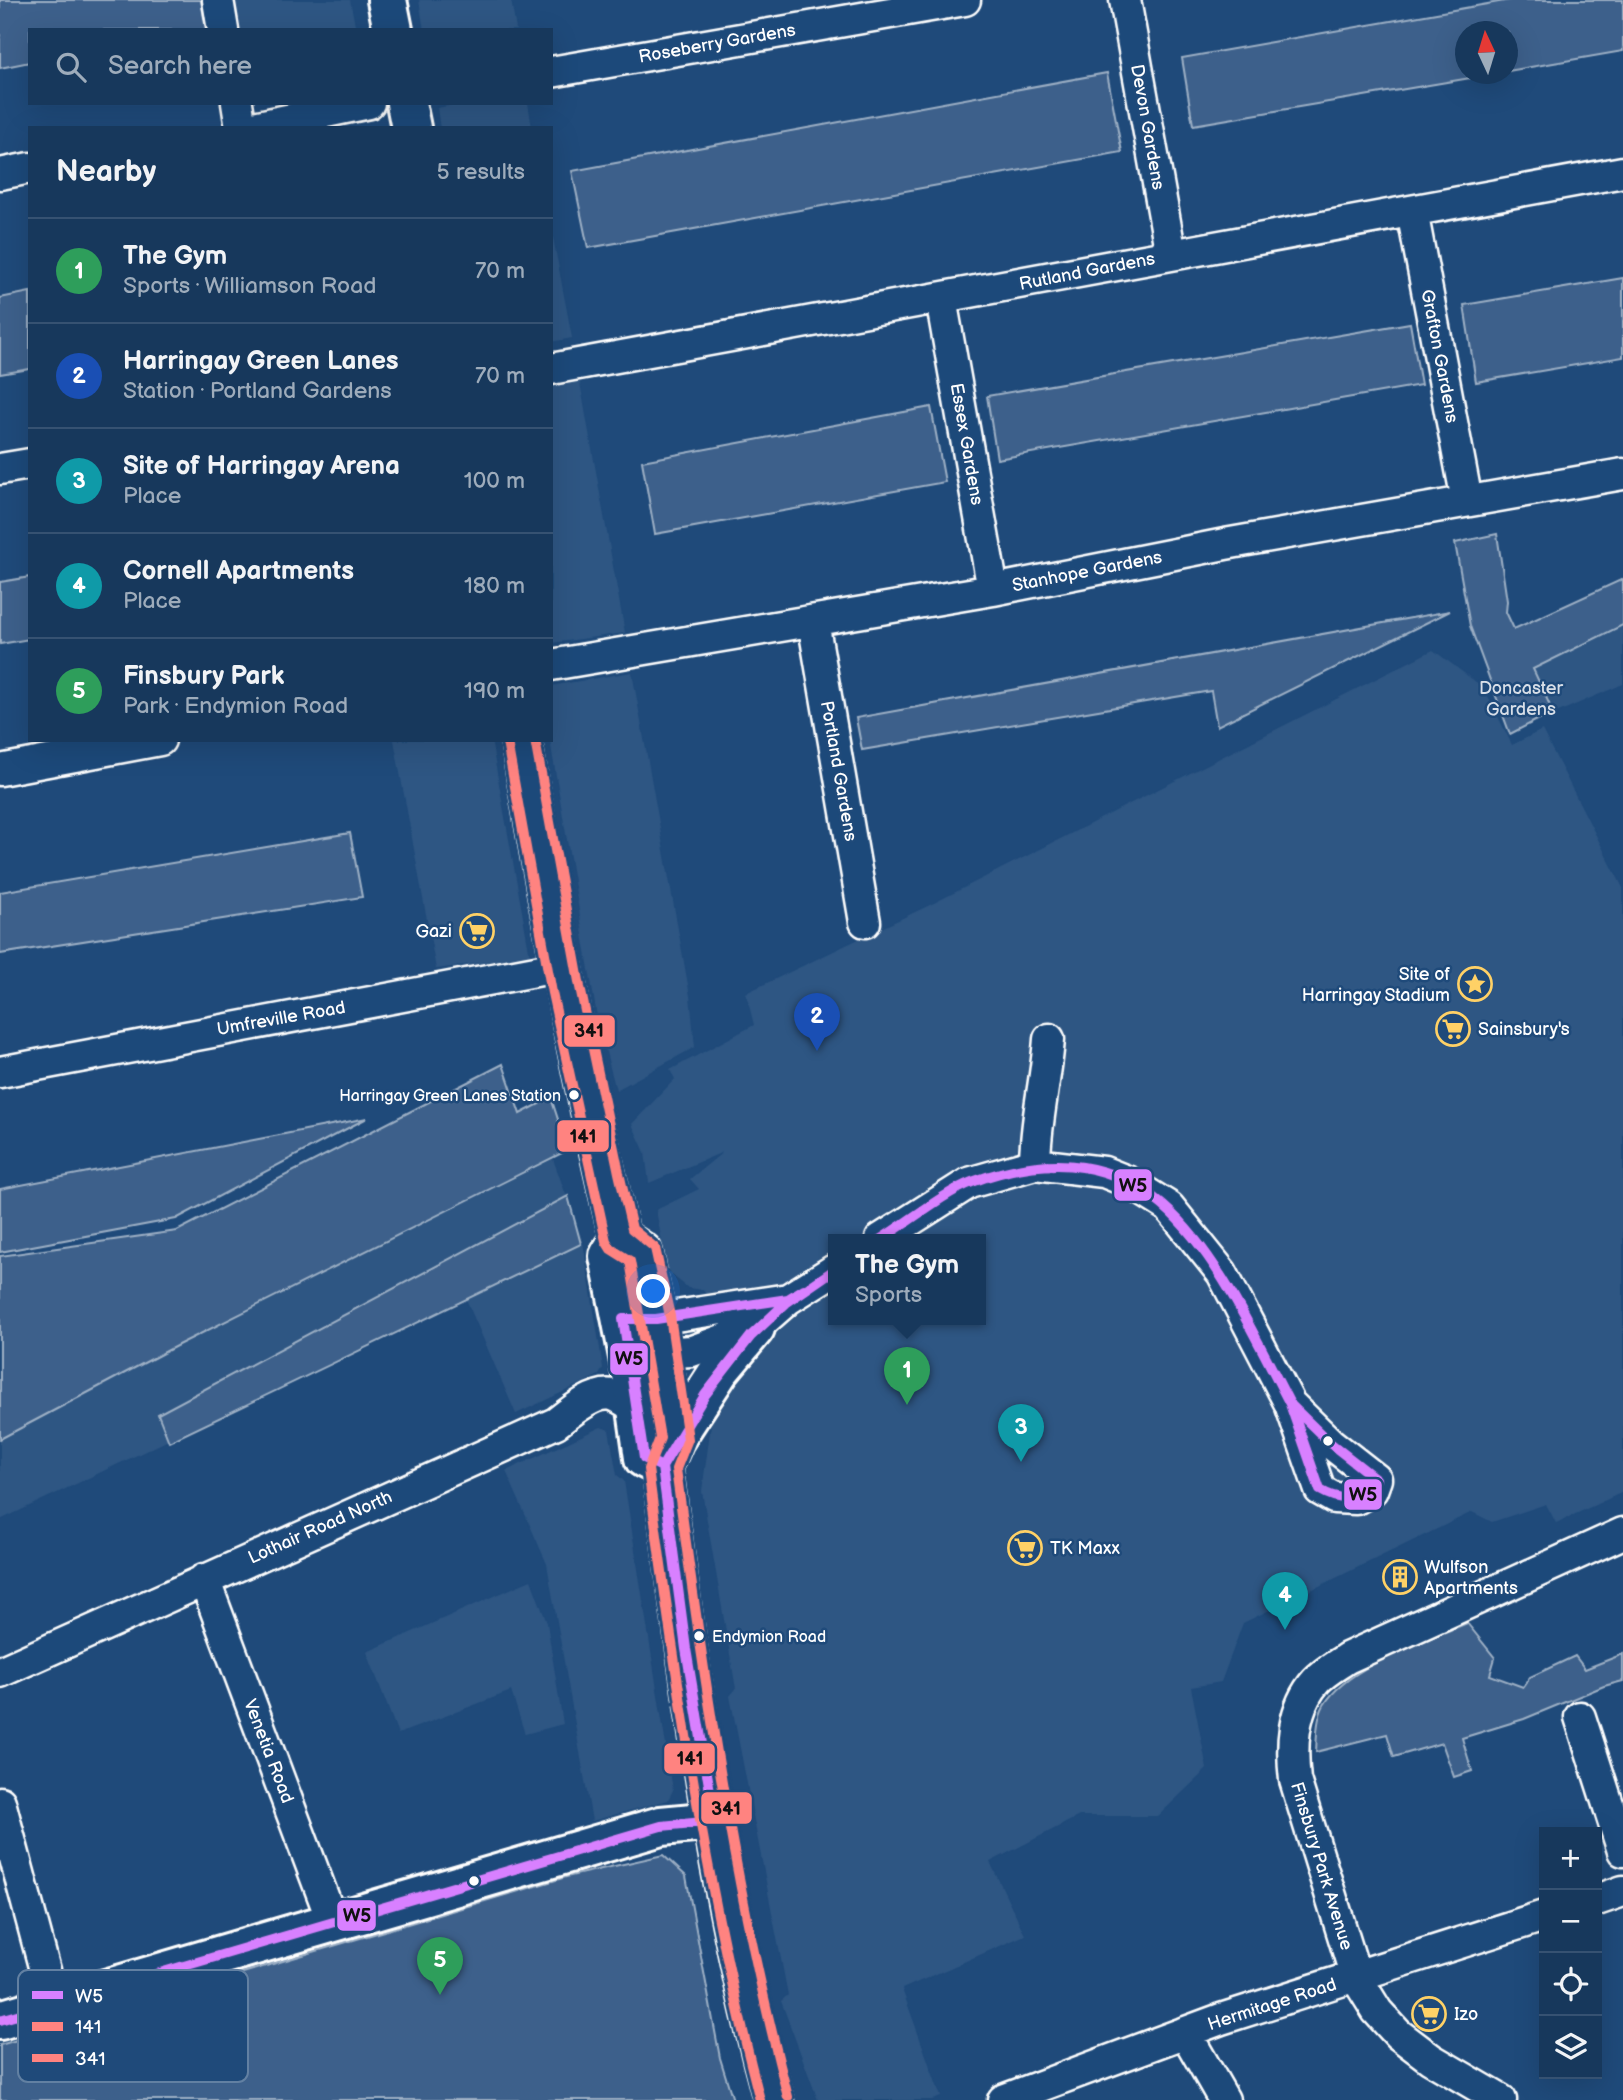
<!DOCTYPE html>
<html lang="en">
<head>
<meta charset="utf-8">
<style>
	body { margin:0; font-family:"Balsamiq Sans",sans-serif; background:#244365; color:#f1f3f6 }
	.controls { position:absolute; right:21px; bottom:21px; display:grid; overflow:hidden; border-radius:0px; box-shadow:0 7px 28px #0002 }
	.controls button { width:63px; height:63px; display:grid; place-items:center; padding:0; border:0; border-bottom:2px solid #365272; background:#17385c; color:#f1f3f6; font:35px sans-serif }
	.compass { position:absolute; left:1455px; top:21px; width:63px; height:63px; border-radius:50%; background:#17385c; box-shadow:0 7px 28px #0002; rotate:356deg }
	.you { position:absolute; left:654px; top:1292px; width:24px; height:24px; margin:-18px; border:5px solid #fff; border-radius:50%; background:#1a73e8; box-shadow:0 0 0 10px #1a73e833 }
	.badge { display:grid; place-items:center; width:46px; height:46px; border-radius:50%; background:#ffd166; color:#fff; font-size:23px; font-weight:700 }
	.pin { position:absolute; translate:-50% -58px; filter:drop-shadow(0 2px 4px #0008) }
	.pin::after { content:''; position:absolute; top:37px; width:24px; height:21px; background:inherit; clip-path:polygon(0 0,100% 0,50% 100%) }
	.popup { position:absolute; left:828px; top:1234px; width:158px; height:91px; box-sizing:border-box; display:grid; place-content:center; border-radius:0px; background:#17385c; filter:drop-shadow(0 2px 5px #0005); font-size:23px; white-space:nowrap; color:#9eacbb }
	.popup b { font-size:26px; color:#f1f3f6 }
	.popup::after { content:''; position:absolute; left:50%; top:100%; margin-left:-14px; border:14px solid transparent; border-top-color:#17385c }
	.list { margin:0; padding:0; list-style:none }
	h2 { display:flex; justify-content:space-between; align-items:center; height:91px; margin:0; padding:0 28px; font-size:30px }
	h2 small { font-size:23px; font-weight:400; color:#9eacbb }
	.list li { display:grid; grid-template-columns:46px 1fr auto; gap:21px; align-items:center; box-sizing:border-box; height:105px; padding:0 28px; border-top:2px solid #365272 }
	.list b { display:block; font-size:26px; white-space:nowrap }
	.list p { margin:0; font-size:23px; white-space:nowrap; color:#9eacbb }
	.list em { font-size:23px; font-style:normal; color:#9eacbb }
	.icon { flex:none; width:38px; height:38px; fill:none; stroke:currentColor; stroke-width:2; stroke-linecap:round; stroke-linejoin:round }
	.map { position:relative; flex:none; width:1623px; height:2100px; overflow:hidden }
	.search { position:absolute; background:#17385c; box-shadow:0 7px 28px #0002; left:28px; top:28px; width:525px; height:77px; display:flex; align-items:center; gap:18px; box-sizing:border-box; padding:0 24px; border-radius:0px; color:#9eacbb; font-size:26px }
	.panel { position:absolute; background:#17385c; box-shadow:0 7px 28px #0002; left:28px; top:126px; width:525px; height:616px; border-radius:0px }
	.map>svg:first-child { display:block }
	.built { fill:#2e5683; fill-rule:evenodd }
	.green { fill:#3c618b; stroke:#9eb0c5; stroke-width:2 }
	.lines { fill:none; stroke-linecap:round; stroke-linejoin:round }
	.street-casing { stroke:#fff; stroke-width:35 }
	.secondary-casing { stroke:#fff; stroke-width:44 }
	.primary-casing { stroke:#fff; stroke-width:44 }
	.street { stroke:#1f4a7a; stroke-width:30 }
	.secondary { stroke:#1f4a7a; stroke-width:38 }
	.primary { stroke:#1f4a7a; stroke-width:38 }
	.bus-1-casing { stroke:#1f4a7a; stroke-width:16 }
	.bus-2-casing { stroke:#1f4a7a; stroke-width:16 }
	.bus-3-casing { stroke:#1f4a7a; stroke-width:16 }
	.bus-1 { stroke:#d880ff; stroke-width:10 }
	.bus-2 { stroke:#ff8380; stroke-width:10 }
	.bus-3 { stroke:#ff8380; stroke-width:10 }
	.bus-dot { fill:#fff; stroke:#1f4a7a; stroke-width:2.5 }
	.labels { text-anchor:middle; stroke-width:5; stroke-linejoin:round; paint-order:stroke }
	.bus-label { font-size:16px; fill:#fff; stroke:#1f4a7a; text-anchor:end }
	.street-label { font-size:18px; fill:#fff; stroke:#1f4a7a }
	.park-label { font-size:18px; fill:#d8dfe8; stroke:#1f4a7a }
	.poi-label { font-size:18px; fill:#fff; stroke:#1f4a7a; text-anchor:start }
	.key { fill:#1f4a7a; stroke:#6280a2; stroke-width:2 }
	.key-label { font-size:19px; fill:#fff }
	.line-badge { stroke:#1f4a7a; stroke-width:2.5 }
	.pale-badge-label { font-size:19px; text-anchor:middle; font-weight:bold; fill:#111 }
</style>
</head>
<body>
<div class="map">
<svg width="1623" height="2100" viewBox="0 0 1623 2100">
	<rect width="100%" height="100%" fill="#1f4a7a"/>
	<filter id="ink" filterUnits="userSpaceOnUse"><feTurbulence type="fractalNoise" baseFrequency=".0143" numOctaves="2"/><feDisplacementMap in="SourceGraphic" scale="14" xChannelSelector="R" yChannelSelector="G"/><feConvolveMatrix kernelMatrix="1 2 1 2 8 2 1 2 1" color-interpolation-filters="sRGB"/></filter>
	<g filter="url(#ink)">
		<!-- built -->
		<path class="built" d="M 211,0 L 350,0 L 356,30 L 217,30 Z
			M 419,0 L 511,0 L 516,30 L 424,30 Z
			M 464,103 L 528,103 L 532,128 L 440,128 L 437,108 Z
			M 551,227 L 572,338 L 551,342 Z
			M 579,377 L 625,633 L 551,643 L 551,382 Z
			M 1623,579 L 1623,684 L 1556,713 L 1533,669 L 1562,606 Z
			M 1433,650 L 1484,688 L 1512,745 L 1542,730 L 1623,888 L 1623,1492 L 1556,1523 L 1546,1504 L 1492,1522 L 1472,1512 L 1243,1623 L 1221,1682 L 1191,1687 L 1207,1769 L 1158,1816 L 1079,1816 L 990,1862 L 1025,1935 L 902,1989 L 941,2097 L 932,2100 L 818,2100 L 781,2001 L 788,1995 L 730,1696 L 736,1689 L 702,1491 L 711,1425 L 723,1397 L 722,1387 L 704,1290 L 688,1288 L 671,1274 L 666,1264 L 656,1210 L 699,1189 L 690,1179 L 723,1152 L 649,1183 L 645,1152 L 632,1124 L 675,1079 L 670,1070 L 754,1025 L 746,993 L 934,903 ZM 834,1239 L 981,1239 L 981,1319 L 834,1319 Z
			M 632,672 L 690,996 L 695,1047 L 616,1090 L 598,1022 L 550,740 L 551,686 Z
			M 394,740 L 491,740 L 530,956 L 436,969 Z
			M 553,1159 L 583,1242 L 603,1368 L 599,1375 L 516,1414 L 466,1299 L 0,1520 L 0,1439 L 178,1345 Z
			M 601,1427 L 609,1430 L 617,1475 L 624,1481 L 673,1790 L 668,1800 L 592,1821 L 547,1564 L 506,1471 Z
			M 531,1580 L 547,1623 L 563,1724 L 525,1734 L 511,1691 L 398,1734 L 367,1652 Z"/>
		<!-- green -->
		<path class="green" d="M 0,0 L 201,0 L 206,30 L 30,30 L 30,62 L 0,68 Z
			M 1510,0 L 1623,0 L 1623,51 L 1508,71 L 1508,32 L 1466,32 L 1466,74 L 1494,74 L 1193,125 L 1182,58 Z
			M 1107,73 L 1122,152 L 588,248 L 572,171 Z
			M 1623,278 L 1623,357 L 1476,382 L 1464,305 Z
			M 30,292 L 30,369 L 0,374 L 0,298 Z
			M 1410,323 L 1421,385 L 997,459 L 987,396 Z
			M 931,407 L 945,482 L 655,534 L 642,461 Z
			M 1497,534 L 1507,601 L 1506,612 L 1514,629 L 1623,579 L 1623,625 L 1533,669 L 1553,712 L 1510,734 L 1470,626 L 1455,543 Z
			M 30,577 L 30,639 L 0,644 L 0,582 Z
			M 1450,611 L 1217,726 L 1211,691 L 862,750 L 856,718 Z
			M 350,833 L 362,897 L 0,954 L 0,892 Z
			M 503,1064 L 520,1114 L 551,1098 L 568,1150 L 178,1345 L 0,1439 L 0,1256 L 177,1231 Z
			M 367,1118 L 176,1219 L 0,1252 L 0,1189 Z
			M 568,1196 L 581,1244 L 169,1442 L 158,1414 Z
			M 1467,1623 L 1495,1658 L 1490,1675 L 1523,1687 L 1530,1677 L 1575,1656 L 1585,1669 L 1623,1654 L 1623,1681 L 1604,1686 L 1524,1719 L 1462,1738 L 1472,1771 L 1454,1777 L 1442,1743 L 1394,1757 L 1387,1734 L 1316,1752 C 1317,1737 1316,1719 1324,1705 C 1348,1665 1426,1641 1467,1623 Z
			M 663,1855 L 686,1876 L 720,2058 L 733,2100 L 0,2100 L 0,2045 L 566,1877 Z"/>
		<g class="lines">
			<!-- street casing -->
			<g class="street-casing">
				<path id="street" d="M 218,0 L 223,30
					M 1125,0 L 1171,255
					M 551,72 L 965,0
					M 237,103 L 241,128
					M 249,128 L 369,103
					M 0,174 L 30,168
					M 1412,211 L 1467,501
					M 941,299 L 993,590
					M 551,369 L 1623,172
					M 0,469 L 30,464
					M 813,621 L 865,922
					M 551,665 L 993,590 L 1225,544 L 1623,474
					M 0,770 L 160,740
					M 0,1072 L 562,966
					M 1035,1164 C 1035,1122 1046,1082 1049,1039
					M 881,1239 L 969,1183 L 1035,1164 L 1104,1172 L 1129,1182 L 1169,1207 L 1222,1273 L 1290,1404 L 1320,1490 L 1334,1498 L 1356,1499 L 1372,1490 L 1376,1479 L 1330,1443 L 1290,1404
					M 634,1319 L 656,1319 L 788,1299
					M 640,1354 L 692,1351 L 755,1328 L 788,1299 L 834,1270
					M 204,1579 L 333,1923
					M 0,1672 L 556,1423 C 569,1413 595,1391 612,1395 C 620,1397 630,1405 637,1409
					M 1580,1717 L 1623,1851
					M 0,1802 L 54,2004
					M 1597,1900 L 1623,1891
					M 1185,2032 L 1224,2100
					M 1003,2100 L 1221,2019 L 1544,1916
					M 1501,2100 L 1431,2059 L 1398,2034 L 1377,2011 L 1356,1977 L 1295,1780 C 1291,1746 1292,1708 1316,1681 C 1324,1672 1337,1665 1347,1658 L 1623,1533"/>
			</g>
			<!-- secondary casing -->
			<g class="secondary-casing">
				<path id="secondary" d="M 0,2020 L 661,1826 L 715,1821"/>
			</g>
			<!-- primary casing -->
			<g class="primary-casing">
				<path id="primary" d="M 387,0 L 393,30
					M 406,103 L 411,128
					M 521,740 C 549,907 580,1073 620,1238 L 642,1252 L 656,1319 L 674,1440 L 662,1467 C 690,1679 717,1894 774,2100
					M 620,1238 L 609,1256 L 631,1367 L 644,1458 L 662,1467
					M 674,1440 L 719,1371 L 755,1328"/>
			</g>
			<!-- street -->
			<use href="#street" class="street"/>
			<!-- secondary -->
			<use href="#secondary" class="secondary"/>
			<!-- primary -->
			<use href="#primary" class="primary"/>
			<!-- bus-1 casing -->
			<g class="bus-1-casing">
				<path id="bus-1" d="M 881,1239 C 907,1223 945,1192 972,1182 C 1159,1113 1219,1268 1290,1404
					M 1290,1404 L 1330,1443 L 1376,1479 L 1372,1490 C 1353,1501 1339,1501 1320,1490 Z
					M 662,1467 L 644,1458 L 623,1319 L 656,1319 L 788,1299 L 804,1289
					M 715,1821 L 686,1649 L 662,1467 L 705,1395 L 751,1336 L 786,1303 L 834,1270
					M 0,2020 L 661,1826 L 715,1821"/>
			</g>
			<!-- bus-2 casing -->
			<g class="bus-2-casing">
				<path id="bus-2" d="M 507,742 L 552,993 L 606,1241 L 611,1249 L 630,1261 L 660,1438 L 648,1469 C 676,1681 706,1892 760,2100"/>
			</g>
			<!-- bus-3 casing -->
			<g class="bus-3-casing">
				<path id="bus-3" d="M 535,740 L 580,987 L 619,1173 L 632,1229 L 655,1248 L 670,1316 L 688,1439 L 676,1469 C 704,1680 734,1890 788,2097"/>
			</g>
			<!-- bus-1 -->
			<use href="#bus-1" class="bus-1"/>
			<!-- bus-2 -->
			<use href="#bus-2" class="bus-2"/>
			<!-- bus-3 -->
			<use href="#bus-3" class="bus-3"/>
		</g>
	</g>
	<!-- icons -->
	<defs>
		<g id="supermarket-ring" transform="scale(1.75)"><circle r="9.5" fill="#1f4a7a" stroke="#ffd166" stroke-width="1.5"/><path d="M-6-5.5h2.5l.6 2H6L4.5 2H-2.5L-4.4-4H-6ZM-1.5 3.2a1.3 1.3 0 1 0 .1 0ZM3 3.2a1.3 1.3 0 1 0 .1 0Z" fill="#ffd166"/></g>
		<g id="sight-ring" transform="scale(1.75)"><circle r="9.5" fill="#1f4a7a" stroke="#ffd166" stroke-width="1.5"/><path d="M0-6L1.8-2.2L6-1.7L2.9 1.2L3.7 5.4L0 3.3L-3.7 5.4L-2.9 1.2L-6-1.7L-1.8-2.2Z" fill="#ffd166"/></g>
		<g id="building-ring" transform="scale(1.75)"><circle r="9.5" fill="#1f4a7a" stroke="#ffd166" stroke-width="1.5"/><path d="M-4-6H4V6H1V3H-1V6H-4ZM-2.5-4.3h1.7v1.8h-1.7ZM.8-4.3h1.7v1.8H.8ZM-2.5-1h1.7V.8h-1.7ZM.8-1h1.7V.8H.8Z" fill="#ffd166"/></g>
	</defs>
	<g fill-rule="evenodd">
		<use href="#supermarket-ring" x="477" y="931"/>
		<use href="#sight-ring" x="1475" y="984"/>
		<use href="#supermarket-ring" x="1453" y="1029"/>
		<use href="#supermarket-ring" x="1025" y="1548"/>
		<use href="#building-ring" x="1400" y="1577"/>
		<use href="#supermarket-ring" x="1429" y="2014"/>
	</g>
	<!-- markers -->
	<g class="bus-dot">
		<circle cx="574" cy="1095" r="6"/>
		<circle cx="1328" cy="1441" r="6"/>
		<circle cx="699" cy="1636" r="6"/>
		<circle cx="474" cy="1881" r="6"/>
	</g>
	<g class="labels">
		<!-- bus labels -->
		<g class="bus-label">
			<text x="561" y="1101">Harringay Green Lanes Station</text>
			<text x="712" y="1642" text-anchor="start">Endymion Road</text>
		</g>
		<!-- street labels -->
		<g class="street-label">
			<text transform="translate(717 43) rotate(-10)" y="6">Roseberry Gardens</text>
			<text transform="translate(1148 127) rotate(80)" y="6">Devon Gardens</text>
			<text transform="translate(1087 271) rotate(-11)" y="6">Rutland Gardens</text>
			<text transform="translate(1440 356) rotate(79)" y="6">Grafton Gardens</text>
			<text transform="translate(967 444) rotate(80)" y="6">Essex Gardens</text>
			<text transform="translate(1087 571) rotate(-11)" y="6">Stanhope Gardens</text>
			<text transform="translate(839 771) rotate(80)" y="6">Portland Gardens</text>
			<text transform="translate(281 1018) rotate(-10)" y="6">Umfreville Road</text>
			<text transform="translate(320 1527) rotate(-24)" y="6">Lothair Road North</text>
			<text transform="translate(269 1751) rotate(69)" y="6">Venetia Road</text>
			<text transform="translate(1322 1866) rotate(73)" y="6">Finsbury Park Avenue</text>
			<text transform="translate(1272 2004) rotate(-18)" y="6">Hermitage Road</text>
		</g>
		<!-- park labels -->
		<g class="park-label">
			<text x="1521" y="694">Doncaster<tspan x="1521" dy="21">Gardens</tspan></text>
		</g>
		<!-- poi labels -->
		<g class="poi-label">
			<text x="452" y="937" text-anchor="end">Gazi</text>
			<text x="1450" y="980" text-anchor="end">Site of<tspan x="1450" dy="21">Harringay Stadium</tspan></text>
			<text x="1478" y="1035">Sainsbury's</text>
			<text x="1050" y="1554">TK Maxx</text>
			<text x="1424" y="1573">Wulfson<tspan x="1424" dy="21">Apartments</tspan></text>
			<text x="1454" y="2020">Izo</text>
		</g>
	</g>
	<!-- legend -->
	<rect x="18" y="1970" width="230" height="112" rx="10" class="key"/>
	<rect x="32" y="1991" width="31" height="8" fill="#d880ff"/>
	<rect x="32" y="2022" width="31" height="9" fill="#ff8380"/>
	<rect x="32" y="2054" width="31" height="8" fill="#ff8380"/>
	<g class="key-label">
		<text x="75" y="2002">W5</text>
		<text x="75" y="2033">141</text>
		<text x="75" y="2065">341</text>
	</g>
	<g class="line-badge">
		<rect x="563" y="1014" width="53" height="34" rx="7" fill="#ff8380"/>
		<rect x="556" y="1119" width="54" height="34" rx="7" fill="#ff8380"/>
		<rect x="1113" y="1168" width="40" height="34" rx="7" fill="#d880ff"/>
		<rect x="609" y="1342" width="40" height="34" rx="7" fill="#d880ff"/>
		<rect x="1343" y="1478" width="40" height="33" rx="7" fill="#d880ff"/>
		<rect x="663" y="1742" width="53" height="33" rx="7" fill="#ff8380"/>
		<rect x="700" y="1791" width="53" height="34" rx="7" fill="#ff8380"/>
		<rect x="336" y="1899" width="41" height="33" rx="7" fill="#d880ff"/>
	</g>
	<g class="pale-badge-label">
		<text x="589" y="1037">341</text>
		<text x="583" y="1143">141</text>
		<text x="1133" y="1192">W5</text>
		<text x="629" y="1365">W5</text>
		<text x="1363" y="1501">W5</text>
		<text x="690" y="1765">141</text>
		<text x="726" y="1815">341</text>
		<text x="357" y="1922">W5</text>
	</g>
</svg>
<div class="controls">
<button>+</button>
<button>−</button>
<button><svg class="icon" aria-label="locate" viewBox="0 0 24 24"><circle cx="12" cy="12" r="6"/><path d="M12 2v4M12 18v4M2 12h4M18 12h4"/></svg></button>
<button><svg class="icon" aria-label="layers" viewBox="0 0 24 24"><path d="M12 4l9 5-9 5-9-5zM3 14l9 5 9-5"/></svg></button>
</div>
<svg class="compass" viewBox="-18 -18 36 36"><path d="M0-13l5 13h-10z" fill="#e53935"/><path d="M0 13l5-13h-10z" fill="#9eacbb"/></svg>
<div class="you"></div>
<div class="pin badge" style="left:907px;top:1405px;background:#2e9e5b">1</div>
<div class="popup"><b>The Gym</b>Sports</div>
<div class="pin badge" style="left:817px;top:1051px;background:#1a4fb4">2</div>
<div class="pin badge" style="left:1021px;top:1462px;background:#0f9aa8">3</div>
<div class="pin badge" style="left:1285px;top:1630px;background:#0f9aa8">4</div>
<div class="pin badge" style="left:440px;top:1995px;background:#2e9e5b">5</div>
<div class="search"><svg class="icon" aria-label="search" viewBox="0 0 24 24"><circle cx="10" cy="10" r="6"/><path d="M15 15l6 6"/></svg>Search here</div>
<section class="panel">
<h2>Nearby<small>5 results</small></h2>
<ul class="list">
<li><span class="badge" style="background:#2e9e5b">1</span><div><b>The Gym</b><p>Sports · Williamson Road</p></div><em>70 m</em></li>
<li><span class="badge" style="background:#1a4fb4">2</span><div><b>Harringay Green Lanes</b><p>Station · Portland Gardens</p></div><em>70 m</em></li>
<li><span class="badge" style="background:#0f9aa8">3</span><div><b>Site of Harringay Arena</b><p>Place</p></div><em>100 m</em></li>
<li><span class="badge" style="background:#0f9aa8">4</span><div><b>Cornell Apartments</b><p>Place</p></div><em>180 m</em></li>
<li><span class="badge" style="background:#2e9e5b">5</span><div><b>Finsbury Park</b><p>Park · Endymion Road</p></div><em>190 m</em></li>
</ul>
</section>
</div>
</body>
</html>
